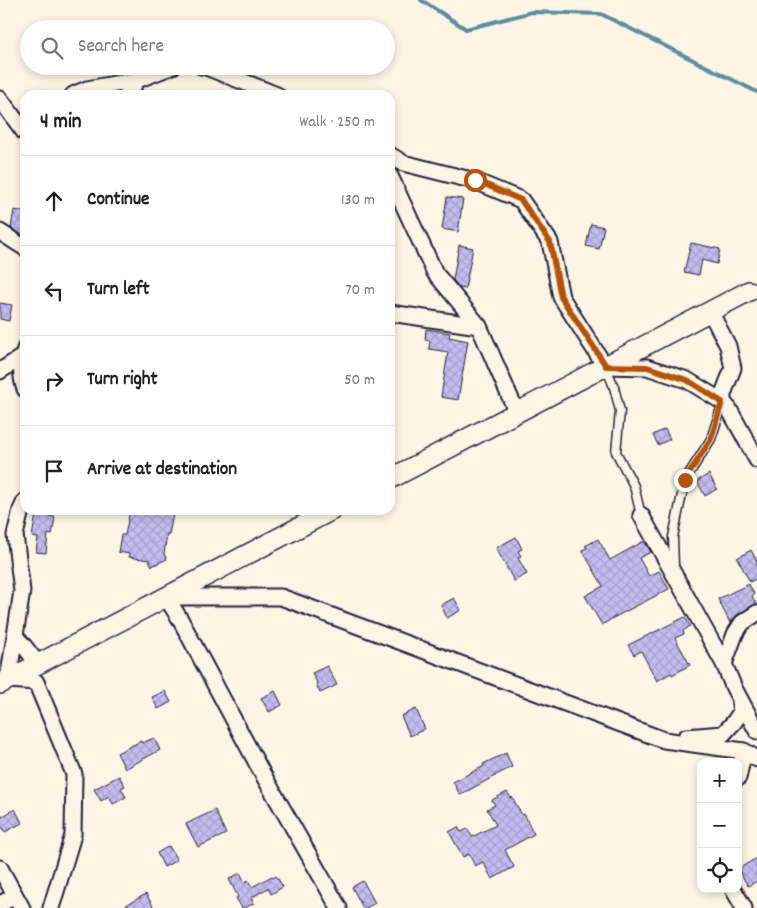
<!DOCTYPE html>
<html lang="en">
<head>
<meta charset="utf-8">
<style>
	body { margin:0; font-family:Dekko,sans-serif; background:#f2f2f2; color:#222 }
	.controls { position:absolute; right:15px; bottom:15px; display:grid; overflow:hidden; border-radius:10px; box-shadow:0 2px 8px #0003 }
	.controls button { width:45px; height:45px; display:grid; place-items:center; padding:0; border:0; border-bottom:1px solid #e0e0e0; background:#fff; color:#222; font:25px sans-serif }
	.stop { position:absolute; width:15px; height:15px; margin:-11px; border:4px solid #b45309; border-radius:50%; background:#fff }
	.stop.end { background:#b45309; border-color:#fff; box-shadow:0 1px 5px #0008 }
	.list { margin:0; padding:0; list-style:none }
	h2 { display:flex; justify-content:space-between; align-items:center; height:65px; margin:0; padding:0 20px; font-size:21px }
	h2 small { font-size:16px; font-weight:400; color:#767676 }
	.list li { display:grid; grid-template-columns:32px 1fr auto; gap:15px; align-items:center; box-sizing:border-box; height:90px; padding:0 20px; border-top:1px solid #e0e0e0 }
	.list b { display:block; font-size:19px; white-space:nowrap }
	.list em { font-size:16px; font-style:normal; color:#767676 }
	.icon { flex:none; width:28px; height:28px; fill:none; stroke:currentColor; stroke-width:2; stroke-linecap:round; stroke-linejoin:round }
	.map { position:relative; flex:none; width:757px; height:908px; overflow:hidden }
	.search { position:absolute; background:#fff; box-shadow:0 2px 8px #0003; left:20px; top:20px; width:375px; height:55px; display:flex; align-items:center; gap:12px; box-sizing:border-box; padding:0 18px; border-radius:28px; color:#767676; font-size:19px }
	.panel { position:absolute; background:#fff; box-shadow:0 2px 8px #0003; left:20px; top:90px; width:375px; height:425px; border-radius:15px }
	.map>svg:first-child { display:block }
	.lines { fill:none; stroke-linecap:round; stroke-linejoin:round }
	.stream { stroke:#5d8d9f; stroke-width:4 }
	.building { fill:url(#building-cross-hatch); stroke:#22223b }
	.service-casing { stroke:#22223b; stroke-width:11 }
	.minor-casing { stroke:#22223b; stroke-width:19 }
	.tertiary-casing { stroke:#22223b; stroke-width:22 }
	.service { stroke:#fcf5e5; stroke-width:8 }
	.minor { stroke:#fcf5e5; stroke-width:15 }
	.tertiary { stroke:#fcf5e5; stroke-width:19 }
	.route { stroke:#b45309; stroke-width:6 }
</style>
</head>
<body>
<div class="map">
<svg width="757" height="908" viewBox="0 0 757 908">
	<defs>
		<pattern id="building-cross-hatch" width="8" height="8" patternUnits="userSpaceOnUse" patternTransform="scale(1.25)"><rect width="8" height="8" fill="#c4bcee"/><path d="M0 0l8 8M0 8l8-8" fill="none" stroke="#a8a1cd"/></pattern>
	</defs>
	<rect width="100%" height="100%" fill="#fcf5e5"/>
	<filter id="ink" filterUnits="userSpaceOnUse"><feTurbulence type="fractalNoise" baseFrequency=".02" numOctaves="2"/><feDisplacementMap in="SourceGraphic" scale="10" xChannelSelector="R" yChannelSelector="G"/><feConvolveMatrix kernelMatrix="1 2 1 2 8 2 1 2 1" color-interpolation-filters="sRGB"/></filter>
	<g filter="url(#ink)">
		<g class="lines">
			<!-- stream -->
			<path class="stream" d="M 421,0 L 466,29 L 532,12 L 601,14 L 757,92"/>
		</g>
		<!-- building -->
		<path class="building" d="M 447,197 L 463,199 L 458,232 L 442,229 Z
			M 14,210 L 25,212 L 25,235 L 21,234 L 11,228 Z
			M 591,224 L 604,227 L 599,249 L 586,246 Z
			M 691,243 L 720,249 L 717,264 L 702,260 L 699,275 L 684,272 Z
			M 459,245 L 473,248 L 465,289 L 460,288 L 453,280 Z
			M 0,303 L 12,305 L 9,321 L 0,319 Z
			M 426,329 L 450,333 L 449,337 L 468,341 L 458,400 L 441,397 L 448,352 L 429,349 L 430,341 L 425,340 Z
			M 665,429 L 670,439 L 658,445 L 653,435 Z
			M 709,474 L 717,489 L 705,496 L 697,481 Z
			M 130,510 L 174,510 L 169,534 L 167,534 L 164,554 L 167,559 L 152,566 L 149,560 L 129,557 L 130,554 L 118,552 L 121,535 L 125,535 Z
			M 36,514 L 55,517 L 52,535 L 48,534 L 46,553 L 36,552 L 38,538 L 32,537 Z
			M 516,537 L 522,549 L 518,551 L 521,556 L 518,558 L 527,574 L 514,581 L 496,548 Z
			M 598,539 L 610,560 L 644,541 L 651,552 L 639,558 L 649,576 L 659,571 L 669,589 L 613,618 L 602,625 L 585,596 L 603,586 L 582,550 L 587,548 L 585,546 Z
			M 751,550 L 757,561 L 757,578 L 750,582 L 737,558 Z
			M 749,584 L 754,594 L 752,596 L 756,604 L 737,615 L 730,623 L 718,599 Z
			M 454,598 L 461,610 L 447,618 L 441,605 Z
			M 685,617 L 690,626 L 683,631 L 684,634 L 675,638 L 690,665 L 672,675 L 671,673 L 657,681 L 641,651 L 634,655 L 628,645 Z
			M 327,666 L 337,685 L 320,693 L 316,684 L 317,683 L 312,673 Z
			M 165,691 L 171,702 L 158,709 L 152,697 Z
			M 275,691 L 282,705 L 269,712 L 261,698 Z
			M 416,709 L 425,729 L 410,736 L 401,716 Z
			M 154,738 L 160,750 L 125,769 L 117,753 L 141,741 L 142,743 Z
			M 506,753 L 512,767 L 494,776 L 495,776 L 460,795 L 453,782 L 484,766 L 483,764 Z
			M 119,776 L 125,786 L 121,788 L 126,797 L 113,804 L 109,796 L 101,801 L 94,789 Z
			M 507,792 L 511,798 L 512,797 L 522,815 L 524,814 L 534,834 L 505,850 L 514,867 L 492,879 L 483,862 L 475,866 L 469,854 L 463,857 L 449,832 L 458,827 L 461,832 L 468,829 L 472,837 L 496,825 L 487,809 L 495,805 L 492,800 Z
			M 15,809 L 22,823 L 5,832 L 0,824 L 0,818 Z
			M 215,810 L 226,834 L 198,847 L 186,824 Z
			M 169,846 L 177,860 L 164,867 L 157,853 Z
			M 757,858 L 757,881 L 748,886 L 738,869 Z
			M 240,873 L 245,882 L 248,880 L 252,887 L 272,876 L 273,878 L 276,876 L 283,887 L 271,894 L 268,888 L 251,898 L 254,903 L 245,908 L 242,908 L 236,898 L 238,897 L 229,879 Z
			M 363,881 L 375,903 L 366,908 L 363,908 L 352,887 Z
			M 146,894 L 154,908 L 121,908 Z"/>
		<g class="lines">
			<!-- service casing -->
			<g class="service-casing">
				<path id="service" d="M 606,367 L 614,387 L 620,411 L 616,452 L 634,486 L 641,515
					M 674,567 L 673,537 L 685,480 L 711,439 L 723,402"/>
			</g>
			<!-- minor casing -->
			<g class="minor-casing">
				<path id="minor" d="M 201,66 L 206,67 L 277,95
					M 73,95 L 87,89 L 137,80
					M 128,95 L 137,80 L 173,66
					M 0,99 L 25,133
					M 390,155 L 403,163 L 475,181 L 521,200 L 550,242 L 561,297 L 605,366 L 647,367 L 687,380 L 723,402 L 729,409 L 757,460
					M 390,176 L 435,273 L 479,326
					M 0,232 L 25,248
					M 710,311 L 728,346 L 733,368 L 723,394 L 723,402
					M 390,313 L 479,326 L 517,413
					M 25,349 C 21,362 20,376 25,389
					M 0,371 L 25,355
					M 25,501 L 21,510 L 15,535 L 22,591 L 8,680 L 36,682 L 74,774 L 73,835 L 51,908
					M 641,515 L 724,664 L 734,688 L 757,731
					M 166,597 L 180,619 L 261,771 L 339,908
					M 168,597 L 281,597 L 664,740 L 744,751 L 757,759
					M 15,636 L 24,646 L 38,664
					M 724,664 L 735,634 L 742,623 L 757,613
					M 686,737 L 723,734 L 734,722 L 741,712 L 739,698
					M 738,778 L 744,751
					M 0,868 L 22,908
					M 733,889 L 744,908
					M 0,904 L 15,896"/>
			</g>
			<!-- tertiary casing -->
			<g class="tertiary-casing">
				<path id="tertiary" d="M 390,479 L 749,291
					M 0,684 L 332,510"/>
			</g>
			<!-- service -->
			<use href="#service" class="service"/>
			<!-- minor -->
			<use href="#minor" class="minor"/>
			<!-- tertiary -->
			<use href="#tertiary" class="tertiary"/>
		</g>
	</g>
	<g class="lines" filter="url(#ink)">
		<!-- route -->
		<path class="route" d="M 475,180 L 521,200 L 550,242 L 561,297 L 606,366 L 647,367 L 687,380 L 722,402 L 711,439 L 685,480"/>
	</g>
</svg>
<div class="controls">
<button>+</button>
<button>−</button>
<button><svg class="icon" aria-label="locate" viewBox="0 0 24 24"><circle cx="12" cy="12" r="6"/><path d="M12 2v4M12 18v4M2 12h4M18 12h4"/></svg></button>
</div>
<div class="stop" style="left:475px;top:180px"></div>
<div class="stop end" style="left:685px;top:480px"></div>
<div class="search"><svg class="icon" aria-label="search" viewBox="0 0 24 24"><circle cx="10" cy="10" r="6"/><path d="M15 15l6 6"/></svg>Search here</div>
<section class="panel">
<h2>4 min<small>Walk · 250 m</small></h2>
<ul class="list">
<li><svg class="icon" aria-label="ahead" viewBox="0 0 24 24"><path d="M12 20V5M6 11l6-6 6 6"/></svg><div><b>Continue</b></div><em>130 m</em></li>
<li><svg class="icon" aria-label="left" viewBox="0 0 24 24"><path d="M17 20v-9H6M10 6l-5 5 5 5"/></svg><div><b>Turn left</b></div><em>70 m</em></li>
<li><svg class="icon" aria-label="right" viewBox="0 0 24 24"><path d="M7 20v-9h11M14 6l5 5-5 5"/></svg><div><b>Turn right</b></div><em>50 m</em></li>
<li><svg class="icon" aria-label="arrive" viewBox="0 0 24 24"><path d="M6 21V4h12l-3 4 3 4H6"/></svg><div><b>Arrive at destination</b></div></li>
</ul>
</section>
</div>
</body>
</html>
